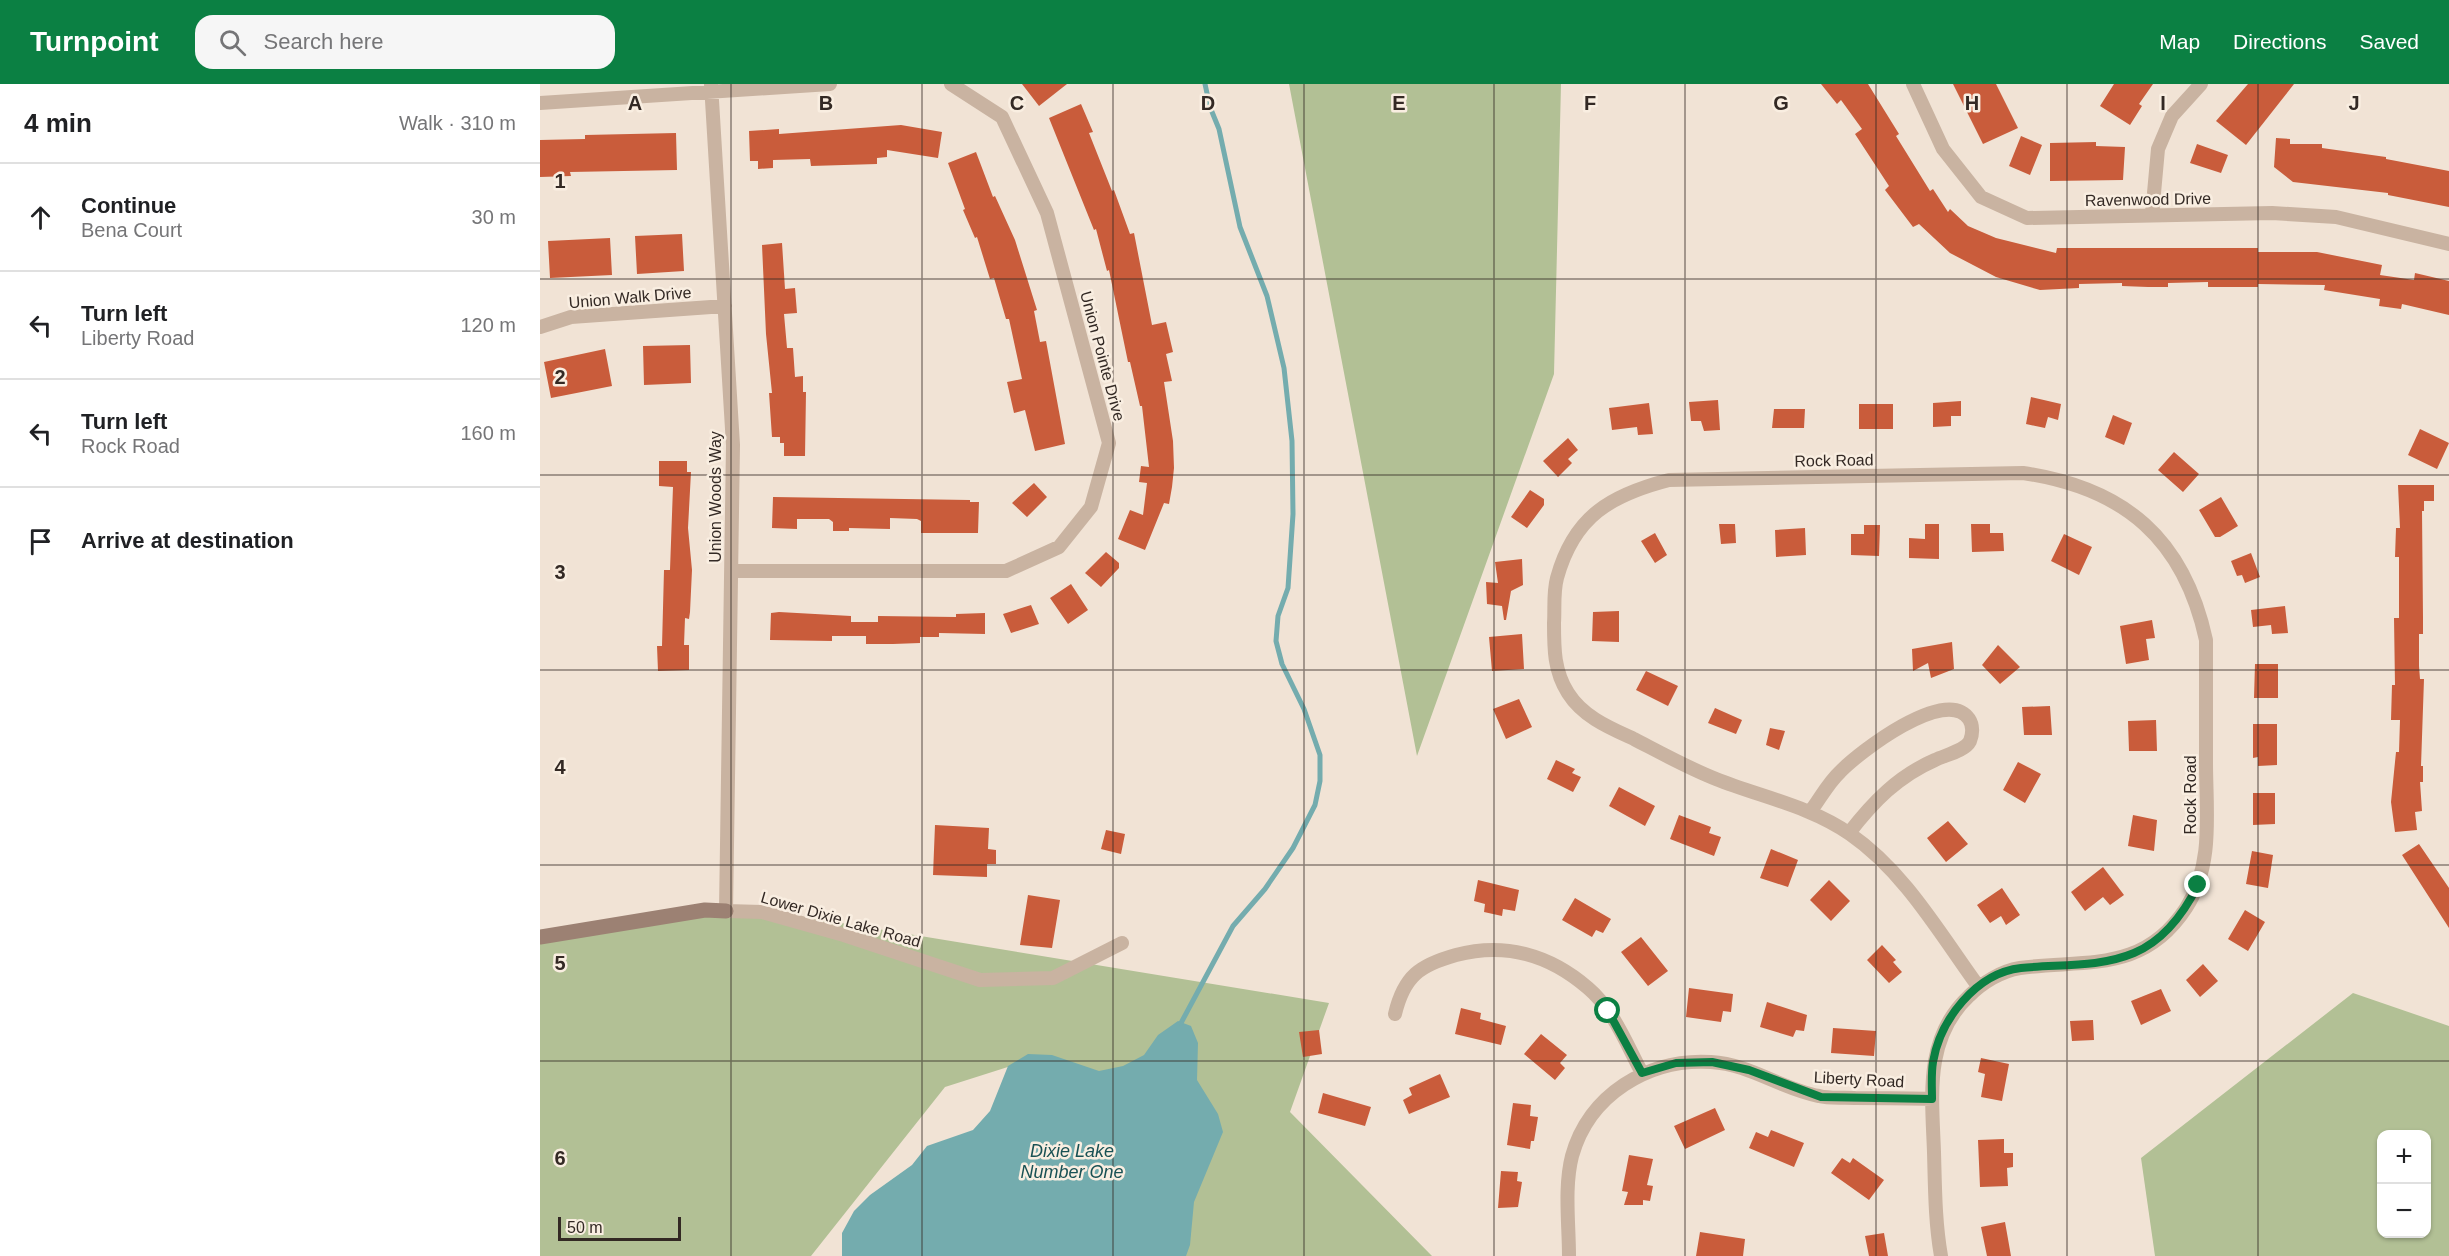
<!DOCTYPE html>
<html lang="en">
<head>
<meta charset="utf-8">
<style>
	body { margin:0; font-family:Helvetica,sans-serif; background:#f6f6f6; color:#202124 }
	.controls { position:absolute; right:18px; bottom:18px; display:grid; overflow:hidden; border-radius:12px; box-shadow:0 2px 4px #0004 }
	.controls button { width:54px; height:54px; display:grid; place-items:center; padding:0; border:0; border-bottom:2px solid #e0e0e0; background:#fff; color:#202124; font:30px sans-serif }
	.scale { position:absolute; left:18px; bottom:15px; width:123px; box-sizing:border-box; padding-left:6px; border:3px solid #332924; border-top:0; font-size:16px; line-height:21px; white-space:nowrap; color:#332924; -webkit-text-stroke:4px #f9eee1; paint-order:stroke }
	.stop { position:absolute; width:18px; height:18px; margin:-14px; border:4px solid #0b8043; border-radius:50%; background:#fff }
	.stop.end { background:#0b8043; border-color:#fff; box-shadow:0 2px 6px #0008 }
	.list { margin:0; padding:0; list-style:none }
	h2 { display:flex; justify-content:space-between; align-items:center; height:78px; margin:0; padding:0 24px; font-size:26px }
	h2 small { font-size:20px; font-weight:400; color:#757577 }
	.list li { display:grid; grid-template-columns:39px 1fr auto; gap:18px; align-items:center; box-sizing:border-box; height:108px; padding:0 24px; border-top:2px solid #e0e0e0 }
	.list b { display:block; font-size:22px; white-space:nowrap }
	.list p { margin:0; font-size:20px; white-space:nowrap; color:#757577 }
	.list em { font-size:20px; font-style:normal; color:#757577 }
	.icon { flex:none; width:33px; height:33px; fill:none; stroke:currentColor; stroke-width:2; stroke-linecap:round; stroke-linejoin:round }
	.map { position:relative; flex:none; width:1909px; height:1172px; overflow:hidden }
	header { display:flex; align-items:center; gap:36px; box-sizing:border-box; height:84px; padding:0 30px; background:#0b8043; color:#fff }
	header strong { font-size:28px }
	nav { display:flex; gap:33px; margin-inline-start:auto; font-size:21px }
	.search { width:420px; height:54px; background:#f6f6f6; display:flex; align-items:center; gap:15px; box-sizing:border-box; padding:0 21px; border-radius:18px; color:#757577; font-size:22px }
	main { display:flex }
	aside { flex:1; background:#fff }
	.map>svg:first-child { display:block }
	.green { fill:#b2c095; fill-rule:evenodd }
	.water { fill:#74acae }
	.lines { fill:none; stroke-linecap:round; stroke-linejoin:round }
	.stream { stroke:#74acae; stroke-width:5 }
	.building { fill:#c95c3b }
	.street { stroke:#c9b3a1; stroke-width:14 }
	.secondary { stroke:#9c8173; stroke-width:15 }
	.route { stroke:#0b8043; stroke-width:8 }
	.grid { fill:none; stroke:#332924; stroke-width:1.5; stroke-opacity:0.55 }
	.labels { text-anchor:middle; stroke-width:5; stroke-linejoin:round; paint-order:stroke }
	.street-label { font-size:16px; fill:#332924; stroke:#f9eee1 }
	.water-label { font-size:18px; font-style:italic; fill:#195154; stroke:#f9eee1 }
	.grid-label { font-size:20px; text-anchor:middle; font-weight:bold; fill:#332924; stroke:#f9eee1; stroke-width:5; stroke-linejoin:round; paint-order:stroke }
</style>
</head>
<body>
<header>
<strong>Turnpoint</strong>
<div class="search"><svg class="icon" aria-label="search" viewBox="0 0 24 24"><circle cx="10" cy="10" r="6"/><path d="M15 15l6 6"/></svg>Search here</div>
<nav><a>Map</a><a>Directions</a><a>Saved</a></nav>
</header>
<main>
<aside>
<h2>4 min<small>Walk · 310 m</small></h2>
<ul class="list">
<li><svg class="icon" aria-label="ahead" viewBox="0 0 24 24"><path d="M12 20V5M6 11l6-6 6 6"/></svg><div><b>Continue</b><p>Bena Court</p></div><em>30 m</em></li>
<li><svg class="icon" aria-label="left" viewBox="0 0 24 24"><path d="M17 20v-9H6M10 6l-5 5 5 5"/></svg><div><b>Turn left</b><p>Liberty Road</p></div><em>120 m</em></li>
<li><svg class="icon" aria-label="left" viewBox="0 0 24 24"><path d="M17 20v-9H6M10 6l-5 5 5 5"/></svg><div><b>Turn left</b><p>Rock Road</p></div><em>160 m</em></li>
<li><svg class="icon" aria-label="arrive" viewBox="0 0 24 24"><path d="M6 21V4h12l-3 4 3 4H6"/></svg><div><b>Arrive at destination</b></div></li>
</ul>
</aside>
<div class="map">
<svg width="1909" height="1172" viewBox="0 0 1909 1172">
	<rect width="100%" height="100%" fill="#f1e3d5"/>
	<!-- green -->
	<path class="green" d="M 749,0 L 1021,0 L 1014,290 L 877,672 Z
		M 204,823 L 789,919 L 750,1028 L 892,1172 L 614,1172 L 480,979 L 405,1003 L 271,1172 L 0,1172 L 0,846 Z
		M 1813,909 L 1909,942 L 1909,1172 L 1615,1172 L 1601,1074 ZM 1842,1050 L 1886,1050 L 1886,1150 L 1842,1150 Z"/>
	<!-- water -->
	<path class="water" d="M 638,937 L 651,942 L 658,959 L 657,996 L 678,1030 L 683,1048 L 654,1118 L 650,1161 L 646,1172 L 302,1172 L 302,1149 L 314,1127 L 330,1111 L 372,1081 L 387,1062 L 433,1046 L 450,1027 L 468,982 L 488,970 L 512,971 L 559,987 L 583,982 L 604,971 L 618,951 Z"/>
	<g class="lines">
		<!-- stream -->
		<path class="stream" d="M 641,939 L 693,842 L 725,805 L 753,764 L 775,721 L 780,697 L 780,671 L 764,625 L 742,580 L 736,557 L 738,532 L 748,504 L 753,430 L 752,357 L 744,284 L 727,212 L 700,143 L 679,45 L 670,23 L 665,0"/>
	</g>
	<!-- building -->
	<path class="building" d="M 482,0 L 527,0 L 499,22 Z
		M 1281,0 L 1328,0 L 1359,50 L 1356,52 L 1390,107 L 1393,105 L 1408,128 L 1410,125 L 1428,142 L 1456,154 L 1516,169 L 1517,164 L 1718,164 L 1718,168 L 1777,168 L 1842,181 L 1840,191 L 1874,196 L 1875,189 L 1909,197 L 1909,231 L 1862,220 L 1861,225 L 1839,222 L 1840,215 L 1784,206 L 1785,201 L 1718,200 L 1718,203 L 1668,203 L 1668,198 L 1628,199 L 1628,203 L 1608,203 L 1582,202 L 1582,199 L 1539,200 L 1539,204 L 1500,206 L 1456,193 L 1410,169 L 1379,140 L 1373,143 L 1345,106 L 1349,102 L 1315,50 L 1322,45 L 1301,16 L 1297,20 Z
		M 1413,0 L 1456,0 L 1478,44 L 1443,60 Z
		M 1574,0 L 1613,0 L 1599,20 L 1602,22 L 1590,41 L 1560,22 Z
		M 1708,0 L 1754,0 L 1706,61 L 1676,37 Z
		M 541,20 L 553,48 L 549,49 L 572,107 L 574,106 L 590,150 L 594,149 L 612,241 L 626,238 L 633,268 L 626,270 L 632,297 L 624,298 L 633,357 L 634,384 L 632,403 L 629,420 L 624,419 L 605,466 L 578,455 L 590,426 L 603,431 L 607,399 L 599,398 L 601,382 L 609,383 L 602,322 L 600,322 L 590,278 L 588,278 L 569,186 L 567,187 L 556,145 L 554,146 L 509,34 Z
		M 361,41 L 402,48 L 398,74 L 347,66 L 347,73 L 337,74 L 337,80 L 271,82 L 270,75 L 233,76 L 233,84 L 218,85 L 218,77 L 210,77 L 209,47 L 239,45 L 239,50 Z
		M 136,49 L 137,86 L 30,88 L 31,92 L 0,93 L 0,56 L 45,55 L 45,51 Z
		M 1481,52 L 1502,61 L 1490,91 L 1469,82 Z
		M 1736,54 L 1750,55 L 1750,60 L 1782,60 L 1782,64 L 1846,73 L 1846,75 L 1909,87 L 1909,123 L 1848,111 L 1848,109 L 1753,98 L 1734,83 Z
		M 1556,58 L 1556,62 L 1585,63 L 1583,96 L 1510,97 L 1510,59 Z
		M 1657,60 L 1688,71 L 1681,89 L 1650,79 Z
		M 436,68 L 453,113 L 455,112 L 475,156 L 497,226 L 494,227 L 500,258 L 506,257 L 525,360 L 495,367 L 485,326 L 474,329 L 467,298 L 482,295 L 469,235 L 466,235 L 454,194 L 450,195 L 437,153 L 435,154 L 423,126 L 425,125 L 408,79 Z
		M 142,150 L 144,187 L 97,190 L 95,152 Z
		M 70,154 L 72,191 L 10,194 L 8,157 Z
		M 242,159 L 245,205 L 255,204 L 257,229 L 244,230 L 247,264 L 253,264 L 255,293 L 263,292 L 263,308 L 266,308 L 265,372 L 244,372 L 244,359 L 240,359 L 240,353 L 232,353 L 229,309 L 232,309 L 226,250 L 222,161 Z
		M 150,261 L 151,299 L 104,301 L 103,262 Z
		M 65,265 L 72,302 L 11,314 L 4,278 Z
		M 1491,313 L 1521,320 L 1518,336 L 1508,333 L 1505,344 L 1486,340 Z
		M 1178,316 L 1180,346 L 1164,347 L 1161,337 L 1151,337 L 1149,318 Z
		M 1421,317 L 1421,332 L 1411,332 L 1411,342 L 1393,343 L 1393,319 Z
		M 1109,319 L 1113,350 L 1098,351 L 1097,343 L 1072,346 L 1069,324 Z
		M 1319,320 L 1353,320 L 1353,345 L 1319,345 Z
		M 1234,325 L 1265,325 L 1264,344 L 1232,344 Z
		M 1573,331 L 1592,339 L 1584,361 L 1565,353 Z
		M 1880,345 L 1909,359 L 1897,385 L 1868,371 Z
		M 1028,354 L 1038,366 L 1028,375 L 1032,379 L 1018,393 L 1003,377 Z
		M 1634,368 L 1659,390 L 1643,408 L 1618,386 Z
		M 119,377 L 147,377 L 147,388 L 151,388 L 148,444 L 152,486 L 150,528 L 149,535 L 145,534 L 144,561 L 149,561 L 149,586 L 118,587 L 117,562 L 122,562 L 124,486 L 130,486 L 133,403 L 119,402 Z
		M 494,399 L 507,413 L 487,433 L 472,419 Z
		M 1858,401 L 1894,401 L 1894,417 L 1884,417 L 1884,427 L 1882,427 L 1883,534 L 1883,550 L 1879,550 L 1879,582 L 1880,595 L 1884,595 L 1881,682 L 1883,682 L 1883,698 L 1880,698 L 1882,727 L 1875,728 L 1877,746 L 1855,748 L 1851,718 L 1856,668 L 1859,668 L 1860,636 L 1851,636 L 1852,601 L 1855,601 L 1854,534 L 1859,534 L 1859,473 L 1855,473 L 1856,444 L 1860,444 Z
		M 990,406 L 1004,415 L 1004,421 L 987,444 L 971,433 Z
		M 233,413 L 430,416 L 430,418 L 439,418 L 438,449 L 381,449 L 381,437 L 377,435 L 350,434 L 350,445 L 309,444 L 309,447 L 293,447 L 293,438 L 289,435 L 257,435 L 257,445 L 232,444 Z
		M 1681,413 L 1698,442 L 1680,453 L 1675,453 L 1659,426 Z
		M 1179,440 L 1195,440 L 1196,459 L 1181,460 Z
		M 1385,440 L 1399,440 L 1399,475 L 1369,474 L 1369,454 L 1385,455 Z
		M 1431,440 L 1450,440 L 1450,449 L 1463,449 L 1464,467 L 1432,468 Z
		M 1324,441 L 1340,441 L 1339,472 L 1311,471 L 1311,450 L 1324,450 Z
		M 1265,444 L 1266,471 L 1236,473 L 1235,446 Z
		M 1115,449 L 1127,471 L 1115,479 L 1101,457 Z
		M 1524,450 L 1552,463 L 1539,491 L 1511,477 Z
		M 566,468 L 579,479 L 579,484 L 561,503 L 545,489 Z
		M 1711,469 L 1720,493 L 1705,499 L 1702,491 L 1697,492 L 1691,477 Z
		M 982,475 L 983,501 L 971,507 L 966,536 L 964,536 L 962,522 L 947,520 L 946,498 L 958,499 L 955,478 Z
		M 531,500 L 548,526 L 528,540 L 510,514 Z
		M 491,521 L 499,540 L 471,549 L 463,530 Z
		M 1745,522 L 1748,549 L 1732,550 L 1731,541 L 1713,543 L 1711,526 Z
		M 1079,527 L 1079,558 L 1052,557 L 1053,528 Z
		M 239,528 L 311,532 L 311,538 L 338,538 L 338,532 L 416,533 L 416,530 L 445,529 L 445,550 L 399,549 L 399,553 L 380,553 L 380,559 L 353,560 L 326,560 L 326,552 L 292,552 L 292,557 L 230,556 L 231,529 Z
		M 1612,536 L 1615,554 L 1606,555 L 1609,576 L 1586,580 L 1580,542 Z
		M 982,550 L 984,585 L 952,587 L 949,553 Z
		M 1412,558 L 1414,585 L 1391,594 L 1388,579 L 1373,587 L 1372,565 Z
		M 1458,561 L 1480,583 L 1460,600 L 1442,581 Z
		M 1715,580 L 1738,580 L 1738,614 L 1714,614 Z
		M 1106,587 L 1138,602 L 1128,622 L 1096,606 Z
		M 979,615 L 992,643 L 966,655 L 953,625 Z
		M 1510,622 L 1512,651 L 1484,651 L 1482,623 Z
		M 1175,624 L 1202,636 L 1196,650 L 1168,639 Z
		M 1616,636 L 1617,667 L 1589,667 L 1588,637 Z
		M 1713,640 L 1737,640 L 1737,681 L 1718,682 L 1718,673 L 1713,674 Z
		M 1230,644 L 1245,647 L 1239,666 L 1226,661 Z
		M 1016,676 L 1035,685 L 1032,689 L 1041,693 L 1033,708 L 1007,695 Z
		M 1478,678 L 1501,690 L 1485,719 L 1463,706 Z
		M 1079,703 L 1115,722 L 1105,742 L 1069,722 Z
		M 1713,709 L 1735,709 L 1735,740 L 1713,741 Z
		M 1139,731 L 1171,743 L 1169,749 L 1181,753 L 1174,772 L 1130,755 Z
		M 1593,731 L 1617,736 L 1614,767 L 1588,762 Z
		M 1408,737 L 1428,760 L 1406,778 L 1387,754 Z
		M 395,741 L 449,744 L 448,765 L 456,766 L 456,780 L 447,780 L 447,793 L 393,791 Z
		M 566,746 L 585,750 L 581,770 L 561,765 Z
		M 1879,760 L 1909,804 L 1909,844 L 1862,771 Z
		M 1231,765 L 1258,776 L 1248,803 L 1220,794 Z
		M 1712,767 L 1733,771 L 1728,804 L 1706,800 Z
		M 1563,783 L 1584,811 L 1570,821 L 1563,813 L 1545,827 L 1531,808 Z
		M 938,796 L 979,806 L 975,827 L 963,825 L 962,832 L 944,828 L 945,820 L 934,817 Z
		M 1289,796 L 1310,817 L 1291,837 L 1270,816 Z
		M 1462,804 L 1480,831 L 1466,841 L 1461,832 L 1450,839 L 1437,821 Z
		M 488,811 L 520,816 L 512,864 L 480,861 Z
		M 1035,814 L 1071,835 L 1063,849 L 1056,846 L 1052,853 L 1022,836 Z
		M 1705,826 L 1725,838 L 1708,867 L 1688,855 Z
		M 1101,853 L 1128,887 L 1108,902 L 1081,868 Z
		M 1342,861 L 1356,876 L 1353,878 L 1362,888 L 1349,899 L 1327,876 Z
		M 1663,880 L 1678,897 L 1660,913 L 1646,896 Z
		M 1149,904 L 1193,910 L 1191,928 L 1183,927 L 1181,938 L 1146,933 Z
		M 1621,905 L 1631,927 L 1601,941 L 1591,917 Z
		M 1227,918 L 1267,931 L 1264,947 L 1256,946 L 1253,953 L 1220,943 Z
		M 921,924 L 941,929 L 940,935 L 966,942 L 961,961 L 915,950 Z
		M 1553,936 L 1554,956 L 1532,957 L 1530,937 Z
		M 1293,944 L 1336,947 L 1334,972 L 1291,969 Z
		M 779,946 L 782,970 L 763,973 L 759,948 Z
		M 1001,950 L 1027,971 L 1020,979 L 1025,984 L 1015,996 L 984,970 Z
		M 1441,974 L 1469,980 L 1462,1017 L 1441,1013 L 1445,990 L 1438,988 Z
		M 900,990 L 910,1013 L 869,1030 L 863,1016 L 872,1011 L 869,1004 Z
		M 783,1009 L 831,1023 L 825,1042 L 778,1029 Z
		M 973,1019 L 991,1021 L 990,1032 L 998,1033 L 994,1057 L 991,1057 L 990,1065 L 967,1061 Z
		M 1175,1024 L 1185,1046 L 1145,1065 L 1134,1042 Z
		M 1231,1046 L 1264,1059 L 1254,1083 L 1209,1064 L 1216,1048 L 1228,1053 Z
		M 1464,1055 L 1464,1069 L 1473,1069 L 1473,1083 L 1467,1084 L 1468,1102 L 1440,1103 L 1438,1056 Z
		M 1089,1071 L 1113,1075 L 1107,1101 L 1113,1102 L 1110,1117 L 1103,1116 L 1103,1121 L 1084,1121 L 1088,1108 L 1082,1107 Z
		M 1302,1074 L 1310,1079 L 1313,1074 L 1344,1096 L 1329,1116 L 1291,1089 Z
		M 961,1087 L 978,1088 L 977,1097 L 982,1098 L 978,1123 L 958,1124 Z
		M 1465,1138 L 1471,1172 L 1447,1172 L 1441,1143 Z
		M 1160,1148 L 1205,1155 L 1203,1172 L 1156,1172 Z
		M 1344,1149 L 1348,1172 L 1329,1172 L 1325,1152 Z"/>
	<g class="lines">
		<!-- street -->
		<path class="street" d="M 171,0 L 193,361 L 186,827 L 222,828 L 304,851 L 440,896 L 513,894 L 582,859
			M 1373,0 L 1403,65 L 1441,113 L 1487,134 L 1732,129 L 1796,133 L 1909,160
			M 0,19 L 290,0
			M 1612,131 L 1618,65 L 1632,32 L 1661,0
			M 0,243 L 31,233 L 185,222
			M 191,487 L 466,487 L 519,463 L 551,423 L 569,359 L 507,129 L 462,33 L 411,0
			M 1270,728 C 1280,715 1288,699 1300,688 C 1318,669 1406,601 1429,635 C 1433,641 1433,650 1430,657 C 1425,667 1405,671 1395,676 C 1358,692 1333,718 1309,749
			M 855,930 C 864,892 880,881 916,871 C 965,858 1010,871 1048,904 C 1073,925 1087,961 1102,989
			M 1029,1172 C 1029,1140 1024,1103 1032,1072 C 1049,1011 1108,974 1171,978 C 1210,980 1241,1005 1279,1012 C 1290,1015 1303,1013 1315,1014 C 1341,1014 1367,1014 1392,1015
			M 1401,1172 C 1395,1138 1395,1103 1394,1068 C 1392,1012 1384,954 1429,912 C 1442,899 1461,887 1480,884 C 1545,875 1603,890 1646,824 C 1674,781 1666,727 1666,679 C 1666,638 1666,597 1666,556 C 1644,455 1585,404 1483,389 L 1129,396 C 1071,411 1034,432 1017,494 C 1013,509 1015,524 1014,539 C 1014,565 1014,587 1028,609 C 1043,633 1070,644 1094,655 C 1121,669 1148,684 1176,695 C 1221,713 1270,722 1310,750 C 1365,788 1400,850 1438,902"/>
		<!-- secondary -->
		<path class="secondary" d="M 0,853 L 165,826 L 186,827"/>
	</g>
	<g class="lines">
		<!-- route -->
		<path class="route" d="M 1068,927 L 1102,989 L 1136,979 L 1172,978 L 1209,986 L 1281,1013 L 1392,1015 C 1392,1003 1391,990 1393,978 C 1400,936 1436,889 1481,884 C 1519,880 1558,884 1594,869 C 1625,856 1644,829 1658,801"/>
	</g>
	<!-- grid -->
	<path class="grid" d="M 191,0 L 191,1172M 382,0 L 382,1172M 573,0 L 573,1172M 764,0 L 764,1172M 954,0 L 954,1172M 1145,0 L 1145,1172M 1336,0 L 1336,1172M 1527,0 L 1527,1172M 1718,0 L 1718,1172M 0,195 L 1909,195M 0,391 L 1909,391M 0,586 L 1909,586M 0,781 L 1909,781M 0,977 L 1909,977"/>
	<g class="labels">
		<!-- street labels -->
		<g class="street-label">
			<text transform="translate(1608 115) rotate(-1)" y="6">Ravenwood Drive</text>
			<text transform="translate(90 213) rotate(-5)" y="6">Union Walk Drive</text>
			<text transform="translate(563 272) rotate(75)" y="6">Union Pointe Drive</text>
			<text transform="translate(1294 376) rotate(-1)" y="6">Rock Road</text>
			<text transform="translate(175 413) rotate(-90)" y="6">Union Woods Way</text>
			<text transform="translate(1650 711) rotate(-90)" y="6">Rock Road</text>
			<text transform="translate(301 835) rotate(16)" y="6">Lower Dixie Lake Road</text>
			<text transform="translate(1319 995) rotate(3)" y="6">Liberty Road</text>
		</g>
		<!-- water labels -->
		<g class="water-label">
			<text x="532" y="1073">Dixie Lake<tspan x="532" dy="21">Number One</tspan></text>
		</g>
	</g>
	<g class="grid-label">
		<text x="95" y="26">A</text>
		<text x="286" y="26">B</text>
		<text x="477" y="26">C</text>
		<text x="668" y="26">D</text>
		<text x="859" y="26">E</text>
		<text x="1050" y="26">F</text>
		<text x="1241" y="26">G</text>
		<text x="1432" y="26">H</text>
		<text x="1623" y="26">I</text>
		<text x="1814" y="26">J</text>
		<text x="20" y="104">1</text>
		<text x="20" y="300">2</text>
		<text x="20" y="495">3</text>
		<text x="20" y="690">4</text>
		<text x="20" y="886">5</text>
		<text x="20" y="1081">6</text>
	</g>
</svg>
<div class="controls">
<button>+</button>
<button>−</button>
</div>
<div class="scale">50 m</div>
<div class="stop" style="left:1068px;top:927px"></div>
<div class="stop end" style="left:1658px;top:801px"></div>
</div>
</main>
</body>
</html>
